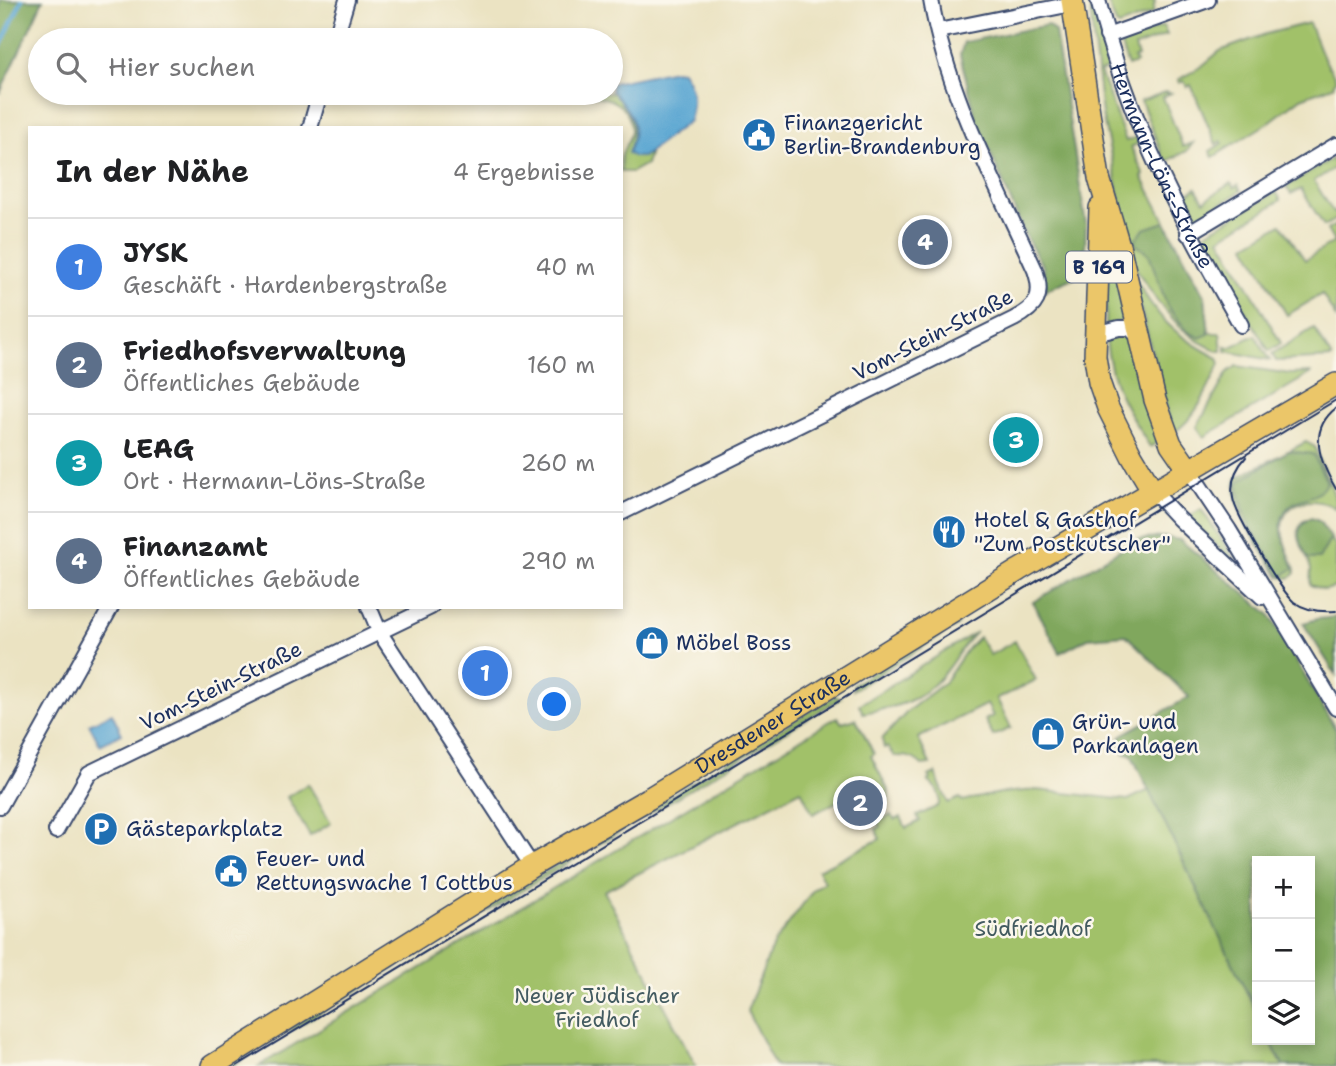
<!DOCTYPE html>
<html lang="de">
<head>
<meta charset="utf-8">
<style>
	body { margin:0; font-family:"Shantell Sans",sans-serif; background:#f6f6f6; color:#202124 }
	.controls { position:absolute; right:21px; bottom:21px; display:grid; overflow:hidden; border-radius:0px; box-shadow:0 4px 10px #0003 }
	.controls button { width:63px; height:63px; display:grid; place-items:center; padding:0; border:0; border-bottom:2px solid #e0e0e0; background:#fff; color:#202124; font:35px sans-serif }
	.you { position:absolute; left:555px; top:705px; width:24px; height:24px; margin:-18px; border:5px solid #fff; border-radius:50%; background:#1a73e8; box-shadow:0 0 0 10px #1a73e833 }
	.badge { display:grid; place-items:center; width:46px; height:46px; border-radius:50%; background:#1f6fb2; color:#fff; font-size:23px; font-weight:700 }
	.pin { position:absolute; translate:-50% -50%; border:4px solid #fff; box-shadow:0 2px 7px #0006 }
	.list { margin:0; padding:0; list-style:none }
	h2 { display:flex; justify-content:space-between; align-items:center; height:91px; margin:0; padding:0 28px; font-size:30px }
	h2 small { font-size:23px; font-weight:400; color:#757577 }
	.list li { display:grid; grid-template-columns:46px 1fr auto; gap:21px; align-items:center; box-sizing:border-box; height:98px; padding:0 28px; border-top:2px solid #e0e0e0 }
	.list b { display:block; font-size:26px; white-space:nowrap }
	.list p { margin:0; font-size:23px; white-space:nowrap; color:#757577 }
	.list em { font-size:23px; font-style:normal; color:#757577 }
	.icon { flex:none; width:38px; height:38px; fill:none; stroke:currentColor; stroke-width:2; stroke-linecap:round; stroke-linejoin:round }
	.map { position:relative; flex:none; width:1336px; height:1066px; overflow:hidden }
	.search { position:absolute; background:#fff; box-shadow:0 4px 10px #0003; left:28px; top:28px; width:595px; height:77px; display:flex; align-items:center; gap:18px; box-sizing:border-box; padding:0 24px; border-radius:38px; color:#757577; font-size:26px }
	.panel { position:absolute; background:#fff; box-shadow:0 4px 10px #0003; left:28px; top:126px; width:595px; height:483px; border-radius:0px }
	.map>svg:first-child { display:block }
	.green { fill:#a1c169; stroke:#5e7864; stroke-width:2 }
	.forest { fill:#80a75d; stroke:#4e6b5e; stroke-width:2 }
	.water { fill:#58a5d1; stroke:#3a6a98; stroke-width:2 }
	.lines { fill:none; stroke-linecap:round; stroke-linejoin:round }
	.stream { stroke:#58a5d1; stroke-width:4.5 }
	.street-casing { stroke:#3a4a6d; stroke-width:18 }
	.primary-casing { stroke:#3a4a6d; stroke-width:24 }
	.street { stroke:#fff; stroke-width:14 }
	.primary { stroke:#ebc669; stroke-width:21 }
	.tram { stroke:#1b2f5e; stroke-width:2 }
	.labels { text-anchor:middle; stroke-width:5; stroke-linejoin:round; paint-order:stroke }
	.shield { fill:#fbf7ec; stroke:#5e6b89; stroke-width:2 }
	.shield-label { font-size:19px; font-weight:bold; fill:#1b2f5e }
	.poi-label { font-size:21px; fill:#1b2f5e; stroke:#fbf7ec; text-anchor:start }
	.street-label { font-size:21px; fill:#1b2f5e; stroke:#fbf7ec }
	.park-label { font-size:21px; fill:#435b61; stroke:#fbf7ec }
</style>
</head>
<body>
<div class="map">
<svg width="1336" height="1066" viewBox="0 0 1336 1066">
	<rect width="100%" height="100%" fill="#fbf7ec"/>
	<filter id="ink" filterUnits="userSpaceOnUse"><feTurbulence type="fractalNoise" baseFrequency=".0143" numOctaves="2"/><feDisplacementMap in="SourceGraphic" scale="14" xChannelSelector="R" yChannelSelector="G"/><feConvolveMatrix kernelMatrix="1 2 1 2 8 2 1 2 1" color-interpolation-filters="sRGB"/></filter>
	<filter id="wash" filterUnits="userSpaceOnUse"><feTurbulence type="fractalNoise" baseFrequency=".00686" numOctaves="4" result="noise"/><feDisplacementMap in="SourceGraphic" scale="28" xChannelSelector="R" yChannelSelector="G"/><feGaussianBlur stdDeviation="1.57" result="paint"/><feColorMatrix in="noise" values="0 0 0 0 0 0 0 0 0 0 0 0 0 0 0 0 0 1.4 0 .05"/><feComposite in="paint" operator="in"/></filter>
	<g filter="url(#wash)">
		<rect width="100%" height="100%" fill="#ebe3c2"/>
		<!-- green -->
		<path class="green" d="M 1089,0 L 1110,68 L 1100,72 L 1126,141 L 1137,137 L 1139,143 L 1131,147 L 1144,175 L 1142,177 L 1205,297 L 1209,333 L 1220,333 L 1222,351 L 1217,351 L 1198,341 L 1180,327 L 1157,301 L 1135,267 L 1102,114 Z
			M 1107,0 L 1155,0 L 1153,13 L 1119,26 L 1116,24 Z
			M 1309,23 L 1321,53 L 1336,79 L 1333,86 L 1301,98 L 1268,123 L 1213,157 L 1210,151 L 1223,143 L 1221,141 L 1216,144 L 1191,85 L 1187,87 L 1184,81 L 1179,83 L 1178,80 L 1202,66 L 1220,51 L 1266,34 Z
			M 1163,26 L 1167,35 L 1135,47 L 1138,57 L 1134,58 L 1136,63 L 1128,66 L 1121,46 L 1123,41 Z
			M 611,90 C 631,115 640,120 629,153 C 637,159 642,157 650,152 L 646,164 L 632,172 L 621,172 C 621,168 620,160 621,156 C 624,147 630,141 631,130 C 631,106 609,96 589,96 L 589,93 L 611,93 Z
			M 1165,92 L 1171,93 L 1163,97 L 1183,147 L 1193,143 L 1187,151 L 1165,162 L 1141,101 Z
			M 1332,159 L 1336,167 L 1314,181 L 1333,212 L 1336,211 L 1336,219 L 1324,226 L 1301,189 L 1291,194 L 1286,187 Z
			M 1231,183 L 1234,188 L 1238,185 L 1241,191 L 1198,218 L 1191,216 L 1182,197 L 1196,188 L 1204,201 Z
			M 1276,192 L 1281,200 L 1220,238 L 1281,343 L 1269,351 L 1204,242 L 1206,233 Z
			M 1281,224 L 1305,260 L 1334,242 L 1327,230 L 1336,225 L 1336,318 L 1322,294 L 1287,315 L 1247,247 L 1246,245 Z
			M 1111,256 L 1126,320 L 1106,325 L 1107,257 Z
			M 1131,271 C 1156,317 1172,334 1218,358 L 1220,364 C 1207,389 1198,417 1173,433 Z
			M 1314,328 L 1332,358 L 1276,361 L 1272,354 Z
			M 1122,335 L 1128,337 L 1132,342 L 1161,440 L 1150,447 C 1126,408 1111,387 1106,340 Z
			M 1255,335 L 1270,360 L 1226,351 L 1226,346 L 1229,348 Z
			M 1237,366 L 1290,374 L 1312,373 L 1204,437 L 1197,427 L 1228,372 Z
			M 1306,442 L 1315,447 C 1320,469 1336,487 1336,509 C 1316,494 1280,500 1282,531 C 1283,543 1290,557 1295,569 L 1295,574 L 1290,578 L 1279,577 C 1262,548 1230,514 1236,478 Z
			M 1201,509 L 1240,567 L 1191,521 L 1188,517 Z
			M 1310,518 L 1319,521 L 1336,546 L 1336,587 L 1325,590 L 1310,585 L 1311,569 L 1298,531 L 1302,522 Z
			M 955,621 L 958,625 L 853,690 L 854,684 Z
			M 976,632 C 962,645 954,661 942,676 C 919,703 896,707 863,713 L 859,705 Z
			M 979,637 L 990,655 L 1015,641 L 1036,680 L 997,699 L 1011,728 L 993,736 L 985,720 L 993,716 L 987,704 L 918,738 L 930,764 L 922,765 C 913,756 906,756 894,756 L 887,747 L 884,748 L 882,739 L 909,710 L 944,683 L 968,648 Z
			M 835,696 L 841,698 L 232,1066 L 226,1066 Z
			M 837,717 L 842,723 L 856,719 L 874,754 L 871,756 L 889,792 L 888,801 L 875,807 L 869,788 L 858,793 L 856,789 L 843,796 L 852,818 L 842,799 L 813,814 L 801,790 L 604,891 L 696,1066 L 259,1066 Z
			M 935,773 L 948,803 L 960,798 L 962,801 L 1000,793 L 1037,790 L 1128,800 L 1149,790 L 1257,1013 L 1257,1040 L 1270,1040 L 1283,1066 L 775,1066 L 747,1011 L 773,945 L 814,889 L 824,882 L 818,870 L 880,839 L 876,829 L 880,827 L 877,822 L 891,815 L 894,820 L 901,817 L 906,828 L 920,821 L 917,816 L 938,806 C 943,796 936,787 928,781 L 931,779 L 929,776 Z
			M 308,784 L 331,823 L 310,836 L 287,797 Z"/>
		<!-- forest -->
		<path class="forest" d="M 0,0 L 43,0 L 0,93 Z
			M 1048,25 L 1055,32 L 1086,224 L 1084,273 L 1046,290 L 1043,267 L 1026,237 L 976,119 L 960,55 L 964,42 Z
			M 1165,222 L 1205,297 L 1209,334 L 1200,338 L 1188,332 L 1167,306 L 1149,254 L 1135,244 L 1134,241 L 1144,229 Z
			M 1288,451 L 1313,454 L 1327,482 C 1319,495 1314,496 1301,500 C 1268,511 1285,546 1294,568 L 1281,577 C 1263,547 1239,517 1238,482 Z
			M 1310,518 L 1319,521 L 1331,538 L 1319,559 L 1308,559 C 1300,544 1291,527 1310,518 Z
			M 1164,537 L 1180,540 L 1269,614 L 1336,730 L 1336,1066 L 1283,1066 L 1270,1040 L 1310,1040 L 1310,861 L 1257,861 L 1257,1013 L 1131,754 L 1125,754 L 1119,740 L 1122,735 L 1189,697 L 1126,635 L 1088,638 L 1060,653 L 1033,602 L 1136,540 Z
			M 1336,617 L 1336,675 L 1303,623 L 1317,619 Z"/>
		<!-- water -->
		<path class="water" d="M 674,70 L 682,71 C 694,88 694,101 689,121 L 643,157 L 634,157 L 628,153 C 641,121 631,114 611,90 L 612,83 Z
			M 112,713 L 122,734 L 100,745 L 89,724 Z"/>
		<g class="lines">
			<!-- stream -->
			<path class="stream" d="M 0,47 L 22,0"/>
		</g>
	</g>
	<g filter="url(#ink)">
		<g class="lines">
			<!-- street casing -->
			<g class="street-casing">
				<g id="street">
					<path id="s1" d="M 1098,0 C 1128,120 1180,219 1241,325"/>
					<path d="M 938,31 L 1072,4"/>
					<path d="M 1107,36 L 1208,0"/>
					<path d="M 335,40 L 347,0"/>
					<path d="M 310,128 L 320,93"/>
					<path d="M 1188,234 L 1336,145"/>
					<path d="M 1096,334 L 1119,328 L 1130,328 L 1139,337"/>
					<path d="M 1189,470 L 1229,530 L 1336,708"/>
					<path d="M 1153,491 L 1179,519 L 1262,597"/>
					<path d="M 621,513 L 1014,319 C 1037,307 1044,296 1035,270 C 996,184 947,95 931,0"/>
					<path d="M 369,607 L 380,633 L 532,866"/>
					<path d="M 0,806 L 111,607"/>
					<path d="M 56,831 L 89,773 L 431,607"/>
				</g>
			</g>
			<!-- primary casing -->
			<g class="primary-casing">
				<g id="primary">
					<path d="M 1072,0 L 1099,178 L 1120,249 L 1155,400 L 1171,444 L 1189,470"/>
					<path d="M 1100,208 L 1095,357 L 1099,382 L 1108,408 L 1132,456 L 1153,491"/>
					<path id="s2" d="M 212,1066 L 532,866 L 648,799 L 1019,570 L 1336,384"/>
				</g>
			</g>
			<!-- street -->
			<use href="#street" class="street"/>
			<!-- primary -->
			<use href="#primary" class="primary"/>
			<!-- tram -->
			<path class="tram" d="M 1336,408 C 1307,431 1320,462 1336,489
				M 1246,457 C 1235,469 1230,482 1233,498 C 1235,514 1281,591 1294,602 C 1306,611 1322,612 1336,611
				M 237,1066 L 1336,400"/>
		</g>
	</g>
	<!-- icons -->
	<defs>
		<g id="civic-disc" transform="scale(1.75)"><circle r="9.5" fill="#1f6fb2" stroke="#fbf7ec"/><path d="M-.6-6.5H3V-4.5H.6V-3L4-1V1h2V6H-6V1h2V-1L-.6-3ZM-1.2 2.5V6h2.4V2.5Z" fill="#fff"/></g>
		<g id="restaurant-disc" transform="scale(1.75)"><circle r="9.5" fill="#1f6fb2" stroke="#fbf7ec"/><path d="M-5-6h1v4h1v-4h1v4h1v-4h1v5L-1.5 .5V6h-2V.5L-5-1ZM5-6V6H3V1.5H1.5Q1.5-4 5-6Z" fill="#fff"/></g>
		<g id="shop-disc" transform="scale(1.75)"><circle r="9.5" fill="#1f6fb2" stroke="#fbf7ec"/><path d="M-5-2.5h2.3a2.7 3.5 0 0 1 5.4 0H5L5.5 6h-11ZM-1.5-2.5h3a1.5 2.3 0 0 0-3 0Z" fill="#fff"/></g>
		<g id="parking-disc" transform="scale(1.75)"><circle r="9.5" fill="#1f6fb2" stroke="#fbf7ec"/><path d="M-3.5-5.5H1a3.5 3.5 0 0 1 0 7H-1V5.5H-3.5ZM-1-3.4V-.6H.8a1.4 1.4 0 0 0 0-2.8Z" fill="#fff"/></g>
	</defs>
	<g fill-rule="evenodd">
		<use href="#civic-disc" x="759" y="135"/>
		<use href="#restaurant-disc" x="949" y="532"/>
		<use href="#shop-disc" x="652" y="643"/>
		<use href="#shop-disc" x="1048" y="734"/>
		<use href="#parking-disc" x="101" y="829"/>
		<use href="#civic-disc" x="231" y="871"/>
	</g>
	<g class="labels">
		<!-- shield labels -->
		<rect class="shield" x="1066" y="251.5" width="66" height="31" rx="5"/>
		<g class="shield-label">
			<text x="1099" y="274">B 169</text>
		</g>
		<!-- poi labels -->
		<g class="poi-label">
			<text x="784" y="130">Finanzgericht<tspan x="784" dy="24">Berlin-Brandenburg</tspan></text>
			<text x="974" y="527">Hotel &amp; Gasthof<tspan x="974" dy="24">"Zum Postkutscher"</tspan></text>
			<text x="676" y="650">Möbel Boss</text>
			<text x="1072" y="729">Grün- und<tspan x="1072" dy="24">Parkanlagen</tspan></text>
			<text x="126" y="836">Gästeparkplatz</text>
			<text x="256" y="866">Feuer- und<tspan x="256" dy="24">Rettungswache 1 Cottbus</tspan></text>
		</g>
		<!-- street labels -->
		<g class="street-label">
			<text dy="7" stroke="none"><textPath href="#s1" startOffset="178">Hermann-Löns-Straße</textPath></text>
			<text transform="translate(933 335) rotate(-27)" y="7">Vom-Stein-Straße</text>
			<text transform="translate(221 686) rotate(-26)" y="7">Vom-Stein-Straße</text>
			<text dy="7" stroke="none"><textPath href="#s2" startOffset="658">Dresdener Straße</textPath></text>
		</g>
		<!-- park labels -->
		<g class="park-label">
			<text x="1033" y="936">Südfriedhof</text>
			<text x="597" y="1003">Neuer Jüdischer<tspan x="597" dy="24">Friedhof</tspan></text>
		</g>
	</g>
</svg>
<div class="controls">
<button>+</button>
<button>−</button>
<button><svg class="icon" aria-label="layers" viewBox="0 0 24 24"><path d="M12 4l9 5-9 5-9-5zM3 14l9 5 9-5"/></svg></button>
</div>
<div class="you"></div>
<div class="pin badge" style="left:485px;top:673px;background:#3f7fe0">1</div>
<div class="pin badge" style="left:860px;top:803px;background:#5c6f8a">2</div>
<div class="pin badge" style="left:1016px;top:440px;background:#0f9aa8">3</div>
<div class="pin badge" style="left:925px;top:242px;background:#5c6f8a">4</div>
<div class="search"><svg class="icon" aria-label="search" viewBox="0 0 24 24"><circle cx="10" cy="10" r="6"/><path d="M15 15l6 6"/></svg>Hier suchen</div>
<section class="panel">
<h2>In der Nähe<small>4 Ergebnisse</small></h2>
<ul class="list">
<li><span class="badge" style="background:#3f7fe0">1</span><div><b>JYSK</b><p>Geschäft · Hardenbergstraße</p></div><em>40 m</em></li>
<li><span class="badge" style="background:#5c6f8a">2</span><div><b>Friedhofsverwaltung</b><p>Öffentliches Gebäude</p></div><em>160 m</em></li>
<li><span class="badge" style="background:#0f9aa8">3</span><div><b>LEAG</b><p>Ort · Hermann-Löns-Straße</p></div><em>260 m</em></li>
<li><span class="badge" style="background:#5c6f8a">4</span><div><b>Finanzamt</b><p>Öffentliches Gebäude</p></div><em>290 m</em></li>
</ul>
</section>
</div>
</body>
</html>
